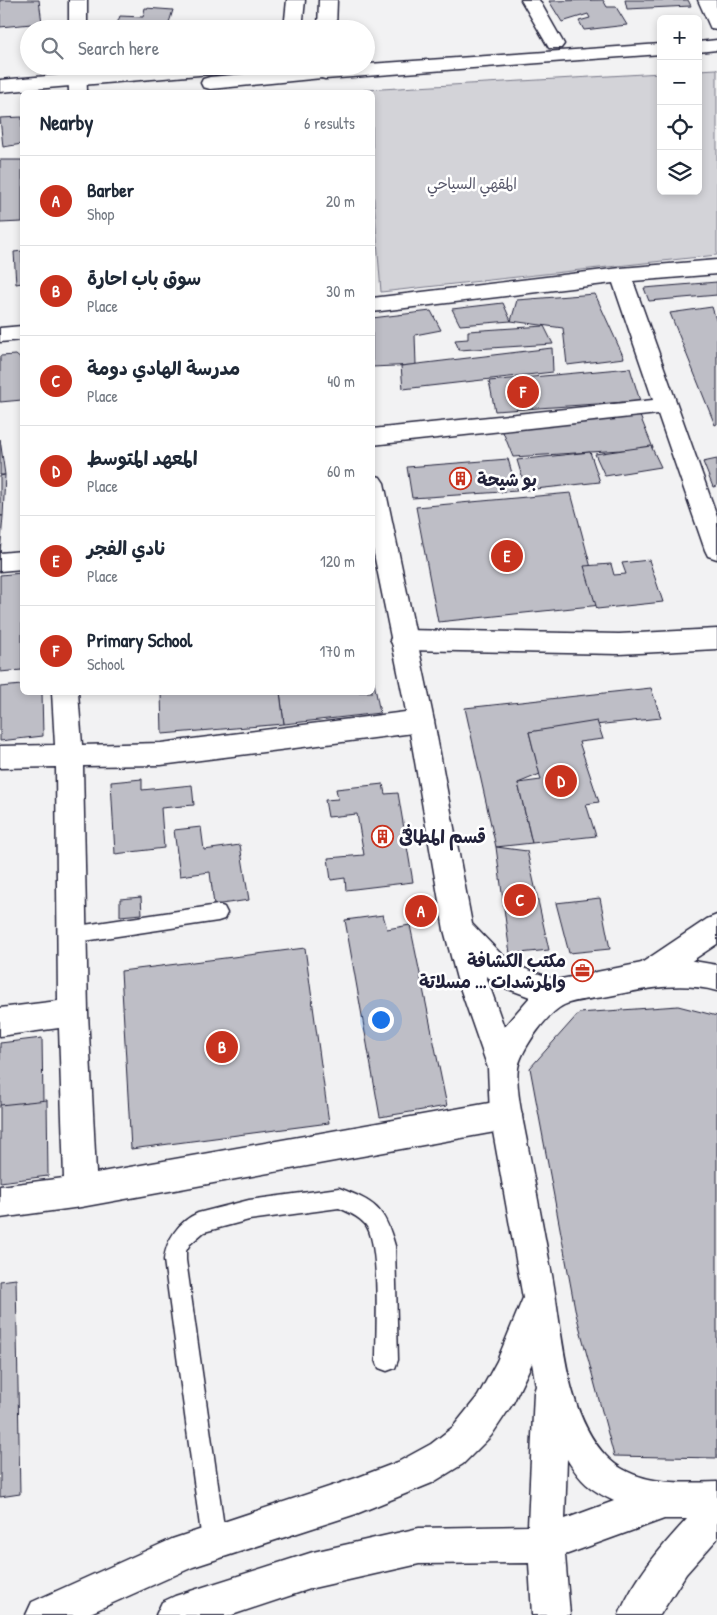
<!DOCTYPE html>
<meta charset="utf-8">
<style>
body{margin:0;font-family:"Patrick Hand","Playpen Sans Arabic",sans-serif;background:#f6f6f7;color:#1f2937}
.controls{position:absolute;right:15px;top:15px;display:grid;overflow:hidden;border-radius:8px;box-shadow:0 2px 8px #0003}
.controls button{width:45px;height:45px;display:grid;place-items:center;padding:0;border:0;border-bottom:1px solid #e0e1e3;background:#fff;color:#1f2937;font:25px sans-serif}
.you{position:absolute;left:380px;top:1019px;width:18px;height:18px;margin:-12px;border:4px solid #fff;border-radius:50%;background:#1a73e8;box-shadow:0 0 0 8px #1a73e833}
.badge{display:grid;place-items:center;width:32px;height:32px;border-radius:50%;background:#c8321e;color:#fff;font-size:16px;font-weight:700}
.pin{position:absolute;translate:-50% -50%;border:2px solid #fff;box-shadow:0 1px 5px #0006}
.list{margin:0;padding:0;list-style:none}
h2{display:flex;justify-content:space-between;align-items:center;height:65px;margin:0;padding:0 20px;font-size:21px}
h2 small{font-size:16px;font-weight:400;color:#747a83}
.list li{display:grid;grid-template-columns:32px 1fr auto;gap:15px;align-items:center;box-sizing:border-box;height:90px;padding:0 20px;border-top:1px solid #e0e1e3}
.list b{display:block;font-size:19px;white-space:nowrap}
.list p{margin:0;font-size:16px;white-space:nowrap;color:#747a83}
.list em{font-size:16px;font-style:normal;color:#747a83}
.icon{flex:none;width:28px;height:28px;fill:none;stroke:currentColor;stroke-width:2;stroke-linecap:round;stroke-linejoin:round}
.map{position:relative;flex:none;width:717px;height:1615px;overflow:hidden}
.search{position:absolute;background:#fff;box-shadow:0 2px 8px #0003;left:20px;top:20px;width:355px;height:55px;display:flex;align-items:center;gap:12px;box-sizing:border-box;padding:0 18px;border-radius:28px;color:#747a83;font-size:19px}
.panel{position:absolute;background:#fff;box-shadow:0 2px 8px #0003;left:20px;top:90px;width:355px;height:605px;border-radius:8px}
.map>svg:first-child{display:block}
.green{fill:#d3d3d8;stroke:#7a7a8a}
.building{fill:#bebec6;stroke:#22223b}
.lines{fill:none;stroke-linecap:round;stroke-linejoin:round}
.lane-casing{stroke:#22223b;stroke-width:3}
.street-casing{stroke:#22223b;stroke-width:3}
.primary-casing{stroke:#22223b;stroke-width:3}
.highway-casing{stroke:#22223b;stroke-width:3}
.lane{fill:#fff;fill-rule:evenodd}
.street{fill:#fff;fill-rule:evenodd}
.primary{fill:#fff;fill-rule:evenodd}
.highway{fill:#fff;fill-rule:evenodd}
.labels{text-anchor:middle;dominant-baseline:central;stroke-width:5;stroke-linejoin:round;paint-order:stroke}
.far-park-label{font-size:15px;fill:#57576a;stroke:#fff}
.poi-label{font-size:18px;font-weight:bold;fill:#22223b;stroke:#fff;text-anchor:start}
</style>
<div class="map">
<svg width="717" height="1615" viewBox="0 0 717 1615">
<rect width="100%" height="100%" fill="#f2f2f3"/>
<filter id="ink" filterUnits="userSpaceOnUse"><feTurbulence type="fractalNoise" baseFrequency=".02" numOctaves="2"/><feDisplacementMap in="SourceGraphic" scale="10" xChannelSelector="R" yChannelSelector="G"/><feConvolveMatrix kernelMatrix="1 2 1 2 8 2 1 2 1" color-interpolation-filters="sRGB"/></filter>
<g filter="url(#ink)">
<polygon class="green" points="717,69 717,255 381,292 373,189 372,92 364,92 364,90 661,73 661,191 698,191 698,70"/>
<g class="building">
<polygon points="0,0 39,0 42,23 0,27"/>
<polygon points="603,0 607,7 616,7 627,25 584,30 579,21 590,18 588,14 562,22 549,1"/>
<polygon points="625,0 688,0 691,6 627,9"/>
<polygon points="145,8 173,10 167,29 116,26 120,16 143,17"/>
<polygon points="22,117 22,144 3,147 0,118"/>
<polygon points="0,160 22,160 22,222 0,223"/>
<polygon points="22,251 22,283 16,284 14,252"/>
<polygon points="717,282 717,295 649,301 644,288"/>
<polygon points="595,294 624,358 567,365 563,328 511,321 517,300"/>
<polygon points="503,303 511,321 460,325 452,309"/>
<polygon points="712,307 717,323 717,424 715,425 670,313"/>
<polygon points="431,311 441,330 415,335 416,365 372,367 372,318"/>
<polygon points="544,326 553,344 459,350 455,340 468,339 468,331"/>
<polygon points="552,348 553,372 403,389 401,366"/>
<polygon points="16,355 22,360 22,400 0,402 0,356"/>
<polygon points="630,368 640,401 495,411 489,381"/>
<polygon points="640,416 653,448 513,457 501,427"/>
<polygon points="0,439 5,475 0,475"/>
<polygon points="651,446 661,467 605,476 595,454"/>
<polygon points="590,452 600,482 526,490 517,460"/>
<polygon points="508,459 517,491 412,498 407,467"/>
<polygon points="717,459 717,486 713,487 703,462"/>
<polygon points="5,475 3,516 0,516 0,476"/>
<polygon points="571,493 601,605 438,622 416,507"/>
<polygon points="0,516 3,516 0,554"/>
<polygon points="649,560 663,602 597,609 584,566 611,564 614,575 626,574 622,563"/>
<polygon points="22,573 22,670 0,672 0,575"/>
<polygon points="372,672 380,713 284,724 280,692 372,692"/>
<polygon points="22,685 22,692 42,692 43,736 0,741 0,687"/>
<polygon points="651,688 661,718 529,732 540,774 518,783 532,843 496,847 465,708"/>
<polygon points="161,692 280,692 284,724 162,734"/>
<polygon points="597,721 603,739 579,742 599,802 586,804 596,836 532,843 518,783 541,780 529,732"/>
<polygon points="142,779 142,790 192,785 194,805 161,808 164,848 115,854 111,782"/>
<polygon points="383,784 385,794 398,793 413,882 346,890 345,878 331,880 328,858 364,855 357,814 328,817 325,800 338,799 336,789"/>
<polygon points="201,827 204,850 240,845 249,900 214,905 210,872 180,876 174,830"/>
<polygon points="496,847 527,851 549,950 510,954"/>
<polygon points="141,897 142,914 120,916 120,899"/>
<polygon points="600,898 610,949 569,953 556,903"/>
<polygon points="383,915 387,929 410,925 447,1106 380,1117 345,920"/>
<polygon points="305,948 329,1123 131,1149 121,971"/>
<polygon points="678,1006 717,1016 717,1458 614,1456 576,1314 530,1068 579,1013"/>
<polygon points="42,1038 43,1102 0,1107 0,1043"/>
<polygon points="47,1100 48,1176 0,1182 0,1105"/>
<polygon points="16,1279 20,1494 0,1497 0,1281"/>
</g>
<g class="lines">
<defs>
<g id="lane">
<polygon points="218,905 224,907 227,913 224,919 218,921 71,943 64,941 62,935 64,929 71,927"/>
<path d="M339,1188C375,1202 384,1207 395,1246L398,1360L395,1368L387,1371L379,1368L376,1360C376,1333 381,1242 365,1224C358,1216 348,1212 339,1208L249,1220L204,1232L190,1244L186,1251V1260L226,1541L222,1549L214,1553L206,1549L202,1541L164,1260C166,1240 179,1221 198,1213L249,1200Z"/>
</g>
<g id="street">
<rect x="69" y="0" width="18" height="29"/>
<polygon points="521,0 539,0 564,44 561,48 549,48"/>
<polygon points="698,0 716,0 717,30 711,29"/>
<polygon points="717,40 717,50 698,52 698,42"/>
<polygon points="661,44 661,54 325,79 318,77 316,73 318,69 325,67"/>
<polygon points="68,66 86,66 87,92 69,92"/>
<polygon points="717,260 717,274 633,281 717,516 717,559 708,556 705,550 658,414 372,445 372,429 653,400 613,283 372,312 372,298 621,268"/>
<polygon points="22,326 22,340 0,342 0,328"/>
<polygon points="22,551 22,569 0,571 0,553"/>
<polygon points="717,629 717,649 619,654 403,650 394,647 390,640 394,633 403,630 619,634"/>
<polygon points="52,692 78,692 82,745 161,743 421,710 430,714 434,721 430,728 421,732 161,765 83,766 88,1013 96,1173 506,1100 517,1105 522,1115 517,1125 506,1130 81,1207 0,1218 0,1186 64,1178 59,1028 0,1036 0,1008 58,1001 56,767 0,768 0,746 55,745"/>
<polygon points="717,915 717,944 657,984 647,988 637,984 632,975 637,966 707,919"/>
</g>
<g id="primary">
<polygon points="287,0 305,0 302,29 284,29"/>
<polygon points="319,0 337,0 336,29 318,29"/>
<polygon points="166,66 243,66 240,70 234,72 0,92 0,80"/>
<polygon points="325,67 332,69 334,73 332,77 210,89 203,87 201,83 203,79 210,77"/>
</g>
<path id="highway" d="M372,475L380,477L384,483L434,721L472,924L501,954L523,968L556,980L647,962L682,959L717,965V991C680,981 645,989 609,996C595,999 576,999 564,1005C547,1013 521,1050 518,1068C515,1089 524,1125 528,1147C536,1188 543,1229 551,1270C563,1329 563,1410 606,1456C634,1486 680,1483 717,1482V1539L686,1574L660,1615H619C634,1579 661,1547 687,1519H664L565,1555L570,1615H532L529,1563L419,1564L313,1588L232,1615H156L162,1602L175,1596L313,1552L419,1528L528,1526L534,1392L536,1386L532,1363L513,1403L491,1436L463,1464L432,1483L356,1514L193,1567L86,1615H26L32,1602L172,1539L356,1478L398,1462L431,1444L453,1427L478,1396L497,1361L523,1298L490,1115L488,1068L457,979L444,930L408,721L372,544ZM486,976L503,987L530,997L504,1027ZM567,1459C581,1482 589,1489 614,1501L565,1519Z"/>
</defs>
<use href="#lane" class="lane-casing"/>
<use href="#street" class="street-casing"/>
<use href="#primary" class="primary-casing"/>
<use href="#highway" class="highway-casing"/>
<use href="#lane" class="lane"/>
<use href="#street" class="street"/>
<use href="#primary" class="primary"/>
<use href="#highway" class="highway"/>
</g>
</g>
<defs>
<symbol id="building-ring" viewBox="-11 -11 22 22"><circle r="9.5" fill="#fff" stroke="#c8321e" stroke-width="1.5"/><path d="M-4-6H4V6H1V3H-1V6H-4ZM-2.5-4.3h1.7v1.8h-1.7ZM.8-4.3h1.7v1.8H.8ZM-2.5-1h1.7V.8h-1.7ZM.8-1h1.7V.8H.8Z" fill="#c8321e"/></symbol>
<symbol id="office-ring" viewBox="-11 -11 22 22"><circle r="9.5" fill="#fff" stroke="#c8321e" stroke-width="1.5"/><path d="M-6-3h4V-5.5h4V-3h4V5H-6ZM-1-4.5V-3h2v-1.5ZM-6 0V1H6V0Z" fill="#c8321e"/></symbol>
</defs>
<g fill-rule="evenodd">
<use href="#building-ring" x="448" y="466" width="25" height="25"/>
<use href="#building-ring" x="370" y="824" width="25" height="25"/>
<use href="#office-ring" x="570" y="958" width="25" height="25"/>
</g>
<g class="labels">
<g class="far-park-label">
<text x="472" y="183">المقهي السياحي</text>
</g>
<g class="poi-label">
<text x="477" y="479">بو شيحة</text>
<text x="399" y="836">قسم المطافئ</text>
<text x="566" y="960" text-anchor="end">مكتب الكشافة<tspan x="566" dy="21">والمرشدات ... مسلاتة</tspan></text>
</g>
</g>
</svg>
<div class="controls">
<button>+</button>
<button>−</button>
<button><svg class="icon" aria-label="locate" viewBox="0 0 24 24"><circle cx="12" cy="12" r="6"/><path d="M12 2v4M12 18v4M2 12h4M18 12h4"/></svg></button>
<button><svg class="icon" aria-label="layers" viewBox="0 0 24 24"><path d="M12 4l9 5-9 5-9-5zM3 14l9 5 9-5"/></svg></button>
</div>
<div class="you"></div>
<div class="pin badge" style="left:421px;top:911px">A</div>
<div class="pin badge" style="left:222px;top:1047px">B</div>
<div class="pin badge" style="left:520px;top:900px">C</div>
<div class="pin badge" style="left:561px;top:781px">D</div>
<div class="pin badge" style="left:507px;top:556px">E</div>
<div class="pin badge" style="left:523px;top:392px">F</div>
<div class="search"><svg class="icon" aria-label="search" viewBox="0 0 24 24"><circle cx="10" cy="10" r="6"/><path d="M15 15l6 6"/></svg>Search here</div>
<section class="panel">
<h2>Nearby<small>6 results</small></h2>
<ul class="list">
<li><span class="badge">A</span><div><b>Barber</b><p>Shop</p></div><em>20 m</em></li>
<li><span class="badge">B</span><div><b>سوق باب احارة</b><p>Place</p></div><em>30 m</em></li>
<li><span class="badge">C</span><div><b>مدرسة الهادي دومة</b><p>Place</p></div><em>40 m</em></li>
<li><span class="badge">D</span><div><b>المعهد المتوسط</b><p>Place</p></div><em>60 m</em></li>
<li><span class="badge">E</span><div><b>نادي الفجر</b><p>Place</p></div><em>120 m</em></li>
<li><span class="badge">F</span><div><b>Primary School</b><p>School</p></div><em>170 m</em></li>
</ul>
</section>
</div>
